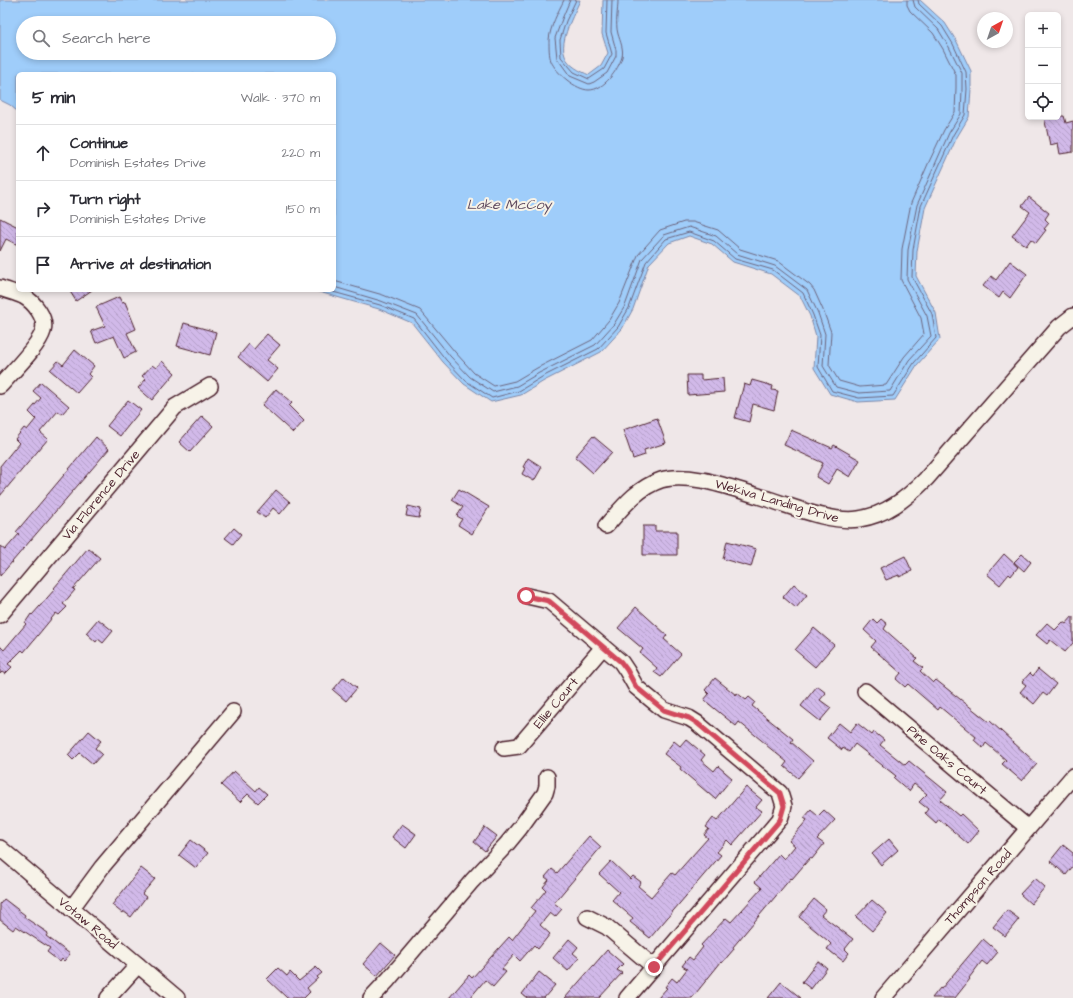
<!DOCTYPE html>
<meta charset="utf-8">
<style>
body{margin:0;font-family:"Architects Daughter",sans-serif;background:#f7f7f7;color:#2b2b33}
.controls{position:absolute;right:12px;top:12px;display:grid;overflow:hidden;border-radius:6px;box-shadow:0 2px 6px #0003}
.controls button{width:36px;height:36px;display:grid;place-items:center;padding:0;border:0;border-bottom:1px solid #e1e1e2;background:#fff;color:#2b2b33;font:20px sans-serif}
.compass{position:absolute;left:977px;top:12px;width:36px;height:36px;border-radius:50%;background:#fff;box-shadow:0 2px 6px #0003;rotate:40deg}
.stop{position:absolute;width:12px;height:12px;margin:-9px;border:3px solid #d1495b;border-radius:50%;background:#fff}
.stop.end{background:#d1495b;border-color:#fff;box-shadow:0 1px 4px #0008}
.list{margin:0;padding:0;list-style:none}
h2{display:flex;justify-content:space-between;align-items:center;height:52px;margin:0;padding:0 16px;font-size:17px}
h2 small{font-size:13px;font-weight:400;color:#7c7c81}
.list li{display:grid;grid-template-columns:26px 1fr auto;gap:12px;align-items:center;box-sizing:border-box;height:56px;padding:0 16px;border-top:1px solid #e1e1e2}
.list b{display:block;font-size:15px;white-space:nowrap}
.list p{margin:0;font-size:13px;white-space:nowrap;color:#7c7c81}
.list em{font-size:13px;font-style:normal;color:#7c7c81}
.icon{flex:none;width:22px;height:22px;fill:none;stroke:currentColor;stroke-width:2;stroke-linecap:round;stroke-linejoin:round}
.map{position:relative;flex:none;width:1073px;height:998px;overflow:hidden}
.search{position:absolute;background:#fff;box-shadow:0 2px 6px #0003;left:16px;top:16px;width:320px;height:44px;display:flex;align-items:center;gap:10px;box-sizing:border-box;padding:0 14px;border-radius:22px;color:#7c7c81;font-size:15px}
.panel{position:absolute;background:#fff;box-shadow:0 2px 6px #0003;left:16px;top:72px;width:320px;height:220px;border-radius:6px}
.map>svg:first-child{display:block}
.water{fill:#9fcdfa;stroke:#7d87a7;fill-rule:evenodd}
.lines{fill:none;stroke-linecap:round;stroke-linejoin:round}
.shore{stroke:#6c657e;stroke-width:1}
.building{fill:url(#building-back-hatch);stroke:#4a1f2b}
.minor-casing{stroke:#4a1f2b;stroke-width:18}
.minor{stroke:#f7f3e8;stroke-width:15}
.route{stroke:#d1495b;stroke-width:5}
.labels{text-anchor:middle;dominant-baseline:central;stroke-width:4;stroke-linejoin:round;paint-order:stroke}
.street-label{font-size:13px;fill:#4a1f2b;stroke:#f7f3e8}
.water-label{font-size:14px;font-style:italic;fill:#5f4a5f;stroke:#f7f3e8}
</style>
<div class="map">
<svg width="1073" height="998" viewBox="0 0 1073 998">
<defs>
<pattern id="building-back-hatch" width="6" height="6" patternUnits="userSpaceOnUse"><rect width="6" height="6" fill="#d1b9e9"/><path d="M-1 5l2 2M0 0l6 6M5-1l2 2" fill="none" stroke="#b59fc8"/></pattern>
</defs>
<rect width="100%" height="100%" fill="#efe7e8"/>
<filter id="ink" filterUnits="userSpaceOnUse"><feTurbulence type="fractalNoise" baseFrequency=".025" numOctaves="2"/><feDisplacementMap in="SourceGraphic" scale="8" xChannelSelector="R" yChannelSelector="G"/><feConvolveMatrix kernelMatrix="1 2 1 2 8 2 1 2 1" color-interpolation-filters="sRGB"/></filter>
<g filter="url(#ink)">
<path class="water" d="M0,0H580C574,15 559,40 565,56C569,66 580,71 589,75L601,66L608,53L602,34L603,0H920L945,23L957,42L971,71V89L969,117L957,137L925,208L917,251L916,276L936,313L940,339L917,365L895,400L858,402L830,394L814,368L816,336L810,316L800,296L771,274L733,262L712,244L689,236L669,243L649,264L633,309L622,329L601,352L544,381L521,395L491,402L464,384L443,362L412,323L379,309L312,290H334V74H18V112L10,105L0,100ZM23,23H329V53H23Z"/>
<g class="lines">
<g class="shore">
<path d="M564,0C558,12 550,27 549,40C549,46 549,56 551,61C556,73 576,90 589,90C604,90 618,70 622,57C624,49 620,41 618,34C615,23 618,11 618,0"/>
<polyline points="570,0 562,19 555,38 557,58 570,76 589,84 594,82 607,73 616,56 616,50 611,32 612,0"/>
<polyline points="576,0 566,21 560,40 561,57 574,72 589,79 604,69 612,54 606,33 607,0"/>
<polyline points="334,281 383,295 420,310 455,352 474,373 494,386 515,381 537,368 592,340 609,320 619,303 638,255 660,230 684,222 693,222 718,230 740,249 778,261 810,285 814,290 823,310 831,332 829,365 839,381 860,387 886,385 904,357 924,334 921,318 901,280 902,249 911,203 928,164 944,130 955,112 956,88 956,75 943,49 933,33 910,11 907,5 907,0"/>
<polyline points="334,287 381,301 417,315 450,356 470,377 493,392 517,386 539,373 595,345 614,324 625,306 642,259 664,235 689,227 716,236 737,254 775,266 807,290 818,313 825,334 823,366 836,387 859,393 890,391 909,360 931,336 927,316 907,279 908,250 917,205 949,133 961,114 962,89 962,73 949,47 938,29 915,7 913,0"/>
<polyline points="326,290 380,305 414,319 446,360 466,381 492,398 519,391 542,377 598,349 618,327 629,308 646,262 666,239 689,232 714,241 735,259 773,270 803,293 813,315 820,335 818,367 832,391 859,398 893,396 914,363 936,338 932,314 912,277 913,250 921,206 953,135 965,115 967,89 966,72 953,44 942,26 919,4 918,0"/>
</g>
</g>
<g class="building">
<polygon points="1064,116 1066,123 1073,121 1073,152 1060,154 1058,143 1050,145 1044,117"/>
<polygon points="1029,197 1049,213 1045,219 1049,223 1044,229 1046,230 1036,243 1031,239 1026,246 1012,236 1030,212 1022,206"/>
<polygon points="0,218 18,227 18,245 6,239 0,251"/>
<polygon points="1010,261 1027,274 1010,298 1003,292 999,298 983,286 991,276 996,280"/>
<polygon points="69,290 92,290 76,301"/>
<polygon points="119,297 122,303 125,302 136,329 127,333 136,352 124,358 114,336 96,343 91,331 105,326 96,307"/>
<polygon points="184,323 216,332 210,355 177,346"/>
<polygon points="267,334 280,345 267,360 278,369 267,382 238,357 249,344 254,349"/>
<polygon points="75,350 94,366 88,374 91,377 77,393 50,370 58,361 63,365"/>
<polygon points="162,361 175,373 152,400 138,388 146,379 142,376 152,365 156,368"/>
<polygon points="687,375 701,375 701,380 723,378 724,392 688,395"/>
<polygon points="752,380 773,386 772,390 778,391 774,410 753,404 749,422 735,418 744,384 750,386"/>
<polygon points="41,382 69,406 62,414 58,411 40,432 48,439 0,496 0,466 19,443 15,439 24,428 27,430 36,419 29,412 41,398 33,391"/>
<polygon points="276,389 292,403 289,406 304,421 293,433 262,405"/>
<polygon points="128,400 141,410 120,436 107,426"/>
<polygon points="202,416 213,426 190,452 179,442"/>
<polygon points="657,418 666,443 644,450 645,455 633,459 623,430"/>
<polygon points="791,430 832,448 834,445 860,460 850,477 837,469 828,484 816,477 823,463 784,445"/>
<polygon points="593,436 612,452 593,473 575,457"/>
<polygon points="96,437 109,449 0,576 0,546 5,550 19,534 16,532"/>
<polygon points="528,458 542,467 534,481 522,474 525,468 523,467"/>
<polygon points="459,489 489,507 472,534 458,525 462,519 457,516 463,507 452,500"/>
<polygon points="276,490 290,502 280,514 273,508 265,518 257,512"/>
<polygon points="408,506 421,509 419,518 406,516"/>
<polygon points="643,526 655,526 655,531 677,531 677,555 643,555"/>
<polygon points="234,528 241,534 233,544 225,538"/>
<polygon points="727,541 756,549 751,567 723,559"/>
<polygon points="88,548 100,558 73,589 75,590 63,604 67,607 59,615 56,613 24,652 22,650 8,664 12,667 5,674 2,672 0,674 0,646 4,650 26,624 25,623 31,614 32,615 55,589 54,588"/>
<polygon points="1004,554 1018,567 1011,576 1009,574 1000,585 987,574"/>
<polygon points="1022,554 1031,562 1024,571 1014,562"/>
<polygon points="905,556 912,571 899,577 899,575 886,580 880,568"/>
<polygon points="794,584 807,595 796,608 783,597"/>
<polygon points="636,607 667,635 664,639 681,654 661,677 654,672 657,668 640,653 643,649 618,628"/>
<polygon points="1073,616 1073,643 1065,652 1050,640 1047,644 1036,635 1047,623 1055,630 1063,622 1066,624"/>
<polygon points="98,619 113,631 103,643 98,639 96,642 86,633"/>
<polygon points="873,619 877,623 881,619 887,624 884,629 917,658 914,661 923,668 920,671 933,683 936,680 989,722 990,721 1037,764 1022,781 1002,764 1006,760 986,743 983,748 974,740 976,737 940,707 938,710 908,684 905,687 896,679 901,673 871,647 876,641 864,630"/>
<polygon points="814,628 834,645 815,667 795,650"/>
<polygon points="1038,669 1056,684 1047,696 1043,693 1034,704 1020,692 1026,685 1022,682 1030,673 1033,676"/>
<polygon points="344,677 357,688 346,701 333,690"/>
<polygon points="715,678 736,695 737,693 746,700 749,697 755,702 752,706 793,739 791,742 813,761 798,778 784,766 787,762 766,745 766,744 739,722 736,726 704,700 709,694 705,690"/>
<polygon points="817,686 826,693 820,700 831,708 820,721 801,706"/>
<polygon points="839,723 850,732 857,723 872,735 874,732 884,740 880,745 905,765 909,761 947,792 940,800 959,816 961,814 979,831 968,844 939,819 936,823 925,813 928,809 919,802 927,794 914,784 909,791 894,778 896,776 855,744 849,752 843,748 842,750 827,738"/>
<polygon points="89,731 101,741 95,748 102,754 93,764 80,753 73,760 68,755"/>
<polygon points="686,739 705,755 701,760 714,771 718,766 732,778 715,799 680,769 681,767 664,754 674,741 680,746"/>
<polygon points="234,771 256,791 259,787 267,794 258,803 248,794 240,802 221,785"/>
<polygon points="746,787 762,800 756,807 762,811 732,845 727,840 717,852 721,855 650,938 630,922 633,918 612,900 619,892 599,874 611,861 630,879 633,876 641,882 638,886 651,897 672,873 675,875 708,838 704,835 709,829 706,827 713,818 717,821"/>
<polygon points="811,810 818,816 824,810 835,820 817,839 824,844 812,859 810,858 792,879 791,878 733,947 734,949 722,963 721,962 692,998 658,998 667,988 665,987 672,978 677,982 687,969 682,966 689,957 693,960 703,947 701,945 726,918 731,922 762,888 755,882 779,854 784,859 795,846 789,841 807,820 804,818"/>
<polygon points="402,824 416,834 406,848 392,837"/>
<polygon points="485,827 497,836 485,851 474,842"/>
<polygon points="589,836 601,847 554,903 562,909 555,917 550,913 540,925 550,934 538,949 534,945 520,961 514,955 502,969 506,972 493,987 485,980 470,998 449,998 469,975 472,978 509,937 512,940 535,911 531,908 546,890 543,887 549,880 545,877 552,869 557,873"/>
<polygon points="889,839 898,850 881,865 872,854"/>
<polygon points="191,840 208,853 196,868 179,855"/>
<polygon points="1063,845 1073,853 1073,866 1066,875 1050,861"/>
<polygon points="141,868 155,879 142,894 146,897 131,917 123,911 122,913 112,905"/>
<polygon points="1035,878 1045,887 1031,904 1020,894"/>
<polygon points="4,899 25,915 24,917 48,933 46,936 70,954 64,961 62,959 60,962 47,952 50,948 16,926 13,930 0,920 0,904"/>
<polygon points="814,899 826,909 821,915 853,939 845,949 849,953 843,961 827,949 831,944 827,940 799,917"/>
<polygon points="872,900 887,913 872,931 856,917"/>
<polygon points="1007,910 1019,919 1005,936 993,927"/>
<polygon points="569,939 578,947 573,953 579,958 568,971 553,958"/>
<polygon points="983,939 998,952 987,965 982,961 969,978 970,979 955,998 932,998 940,988 941,989"/>
<polygon points="381,943 395,955 377,976 363,964"/>
<polygon points="607,950 623,964 617,970 622,973 599,998 565,998"/>
<polygon points="818,961 827,968 811,989 802,982"/>
<polygon points="316,967 322,973 317,977 318,978 307,988 310,992 304,998 287,998 267,979 278,968 287,976 290,972 299,981"/>
<polygon points="539,972 555,985 544,998 527,998 522,994"/>
<polygon points="781,982 801,998 768,998"/>
</g>
<g class="lines">
<defs>
<g id="minor">
<path d="M0,288C8,291 16,293 23,296C34,302 47,318 43,331C39,346 11,373 0,386"/>
<path d="M606,526C622,508 637,488 661,480C677,475 702,479 718,484C737,489 755,495 774,501C798,509 834,523 859,519C886,515 907,498 926,479L1059,327L1073,316"/>
<polyline points="527,596 549,601 621,662 627,671 636,687 664,710 689,718 697,723 780,793 784,806 780,819 627,998"/>
<polyline points="0,615 175,407 210,386"/>
<polyline points="865,691 1028,828"/>
<polyline points="504,748 519,746 603,647"/>
<polyline points="0,848 177,998"/>
<polyline points="71,909 102,867 233,712"/>
<polyline points="587,917 607,927 654,967"/>
<polyline points="108,998 138,965"/>
<polyline points="371,998 388,980 472,881 506,845 520,828 545,793 547,786 547,777"/>
<polyline points="883,998 1073,776"/>
</g>
</defs>
<use href="#minor" class="minor-casing"/>
<use href="#minor" class="minor"/>
</g>
</g>
<g class="lines" filter="url(#ink)">
<polyline class="route" points="526,596 549,601 621,662 627,670 636,687 664,710 689,718 697,723 780,793 784,806 780,820 654,967"/>
</g>
<g class="labels">
<g class="street-label">
<text transform="translate(101 495) rotate(-50)">Via Florence Drive</text>
<text transform="translate(777 501) rotate(16)">Wekiva Landing Drive</text>
<text transform="translate(556 703) rotate(-50)">Ellie Court</text>
<text transform="translate(947 760) rotate(40)">Pine Oaks Court</text>
<text transform="translate(978 887) rotate(-49)">Thompson Road</text>
<text transform="translate(88 923) rotate(40)">Votaw Road</text>
</g>
<g class="water-label">
<text x="509" y="205">Lake McCoy</text>
</g>
</g>
</svg>
<div class="controls">
<button>+</button>
<button>−</button>
<button><svg class="icon" aria-label="locate" viewBox="0 0 24 24"><circle cx="12" cy="12" r="6"/><path d="M12 2v4M12 18v4M2 12h4M18 12h4"/></svg></button>
</div>
<svg class="compass" viewBox="-18 -18 36 36"><path d="M0-13l5 13h-10z" fill="#e53935"/><path d="M0 13l5-13h-10z" fill="#7c7c81"/></svg>
<div class="stop" style="left:526px;top:596px"></div>
<div class="stop end" style="left:654px;top:967px"></div>
<div class="search"><svg class="icon" aria-label="search" viewBox="0 0 24 24"><circle cx="10" cy="10" r="6"/><path d="M15 15l6 6"/></svg>Search here</div>
<section class="panel">
<h2>5 min<small>Walk · 370 m</small></h2>
<ul class="list">
<li><svg class="icon" aria-label="ahead" viewBox="0 0 24 24"><path d="M12 20V5M6 11l6-6 6 6"/></svg><div><b>Continue</b><p>Dominish Estates Drive</p></div><em>220 m</em></li>
<li><svg class="icon" aria-label="right" viewBox="0 0 24 24"><path d="M7 20v-9h11M14 6l5 5-5 5"/></svg><div><b>Turn right</b><p>Dominish Estates Drive</p></div><em>150 m</em></li>
<li><svg class="icon" aria-label="arrive" viewBox="0 0 24 24"><path d="M6 21V4h12l-3 4 3 4H6"/></svg><div><b>Arrive at destination</b></div></li>
</ul>
</section>
</div>
